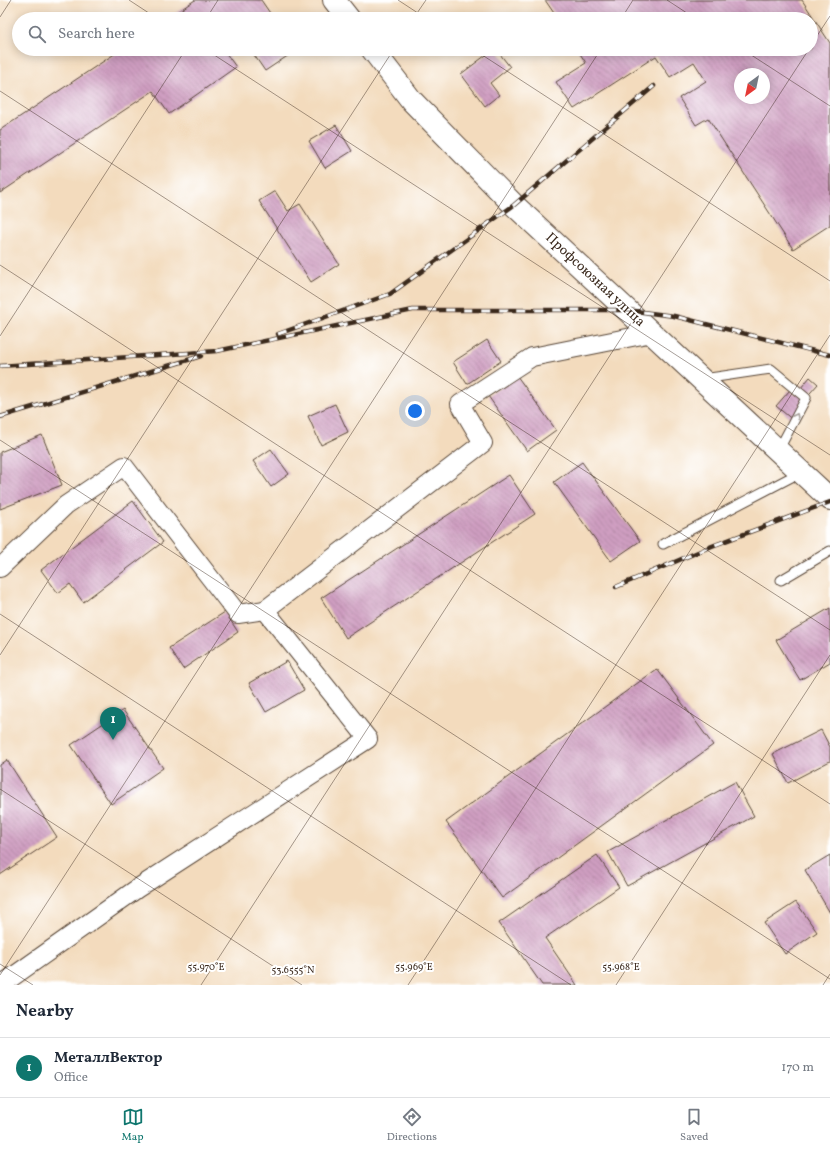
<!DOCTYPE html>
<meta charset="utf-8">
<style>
body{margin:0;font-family:Vollkorn,serif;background:#f6f6f7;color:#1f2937}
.compass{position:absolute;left:734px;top:68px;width:36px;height:36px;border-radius:50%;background:#fff;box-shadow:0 2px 10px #0003;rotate:213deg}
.you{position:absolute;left:415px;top:411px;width:14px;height:14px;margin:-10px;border:3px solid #fff;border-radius:50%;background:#1a73e8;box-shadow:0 0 0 6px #1a73e833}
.badge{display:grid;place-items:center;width:26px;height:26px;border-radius:50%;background:#0f766e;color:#fff;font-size:13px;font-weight:700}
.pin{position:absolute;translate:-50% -33px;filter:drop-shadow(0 1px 2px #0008)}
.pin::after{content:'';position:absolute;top:21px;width:14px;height:12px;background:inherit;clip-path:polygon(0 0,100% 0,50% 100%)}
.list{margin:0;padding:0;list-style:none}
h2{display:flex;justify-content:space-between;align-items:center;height:52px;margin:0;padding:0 16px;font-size:17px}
h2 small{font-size:13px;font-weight:400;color:#747a83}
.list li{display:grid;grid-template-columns:26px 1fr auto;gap:12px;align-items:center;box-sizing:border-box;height:60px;padding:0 16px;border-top:1px solid #e0e1e3}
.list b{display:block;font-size:15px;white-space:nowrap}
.list p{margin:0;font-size:13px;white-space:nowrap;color:#747a83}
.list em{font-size:13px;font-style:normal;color:#747a83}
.icon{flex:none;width:22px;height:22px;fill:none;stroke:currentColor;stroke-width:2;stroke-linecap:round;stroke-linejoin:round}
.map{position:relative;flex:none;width:830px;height:985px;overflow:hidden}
.search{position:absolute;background:#fff;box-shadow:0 2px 10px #0003;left:12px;right:12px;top:12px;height:44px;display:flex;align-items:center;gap:10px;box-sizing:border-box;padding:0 14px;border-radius:22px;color:#747a83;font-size:15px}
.sheet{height:112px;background:#fff}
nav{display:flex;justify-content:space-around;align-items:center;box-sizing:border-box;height:56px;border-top:1px solid #e0e1e3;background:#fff;font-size:11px;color:#747a83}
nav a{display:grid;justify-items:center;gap:2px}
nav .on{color:#0f766e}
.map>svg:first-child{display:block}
.building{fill:url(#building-back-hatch);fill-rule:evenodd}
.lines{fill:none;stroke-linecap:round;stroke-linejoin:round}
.service-casing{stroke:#574536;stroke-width:11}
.minor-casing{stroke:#574536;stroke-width:20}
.secondary-casing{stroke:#574536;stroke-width:24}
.service{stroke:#fff;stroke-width:9}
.minor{stroke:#fff;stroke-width:18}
.secondary{stroke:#fff;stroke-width:22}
.rail-casing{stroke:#3b2a1e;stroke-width:4.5}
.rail{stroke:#fff;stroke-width:3;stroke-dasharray:9;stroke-linecap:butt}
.oneway{stroke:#a79f9a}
.ticks{fill:none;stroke:#3b2a1e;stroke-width:1;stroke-opacity:0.45}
.labels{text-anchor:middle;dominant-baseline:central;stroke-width:4;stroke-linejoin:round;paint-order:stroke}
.street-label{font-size:14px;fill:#3b2a1e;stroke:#fff}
.ticks-label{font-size:10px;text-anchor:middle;fill:#3b2a1e;stroke:#fff;stroke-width:4;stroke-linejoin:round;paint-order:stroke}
</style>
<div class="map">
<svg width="830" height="985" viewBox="0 0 830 985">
<defs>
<pattern id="building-back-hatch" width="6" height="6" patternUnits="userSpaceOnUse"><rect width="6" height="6" fill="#cf9ec1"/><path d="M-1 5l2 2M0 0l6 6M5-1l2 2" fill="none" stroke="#a9819c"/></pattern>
</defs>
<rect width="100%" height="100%" fill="#fff"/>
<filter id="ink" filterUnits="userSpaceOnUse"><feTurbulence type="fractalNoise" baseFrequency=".025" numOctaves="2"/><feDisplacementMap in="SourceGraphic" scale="8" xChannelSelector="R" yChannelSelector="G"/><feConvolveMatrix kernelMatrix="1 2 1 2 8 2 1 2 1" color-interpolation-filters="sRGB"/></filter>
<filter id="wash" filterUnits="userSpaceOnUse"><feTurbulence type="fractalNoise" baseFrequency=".012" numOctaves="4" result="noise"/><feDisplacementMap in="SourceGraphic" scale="16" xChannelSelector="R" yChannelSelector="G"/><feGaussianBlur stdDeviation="0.9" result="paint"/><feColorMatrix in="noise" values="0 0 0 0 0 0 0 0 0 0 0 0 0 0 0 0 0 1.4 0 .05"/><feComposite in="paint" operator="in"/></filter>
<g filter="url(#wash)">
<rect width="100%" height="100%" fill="#f3dbbd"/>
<g id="blocks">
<g class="building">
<polygon points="195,0 261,0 274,19 167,19"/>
<path d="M545,0H802L830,43V225L793,249L708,118L696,125L679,98L706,81L694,62L670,77L656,56L574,109L556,82L586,63L577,49H811V19H558ZM740,74H764V98H740Z"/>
<polygon points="122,49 223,49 236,67 169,114 153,91 0,193 0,130"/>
<polygon points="250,49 294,49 295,51 265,71"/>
<polygon points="494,49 496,49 510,67 490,83 499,95 485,106 461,74"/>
<polygon points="336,125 352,151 325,168 309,141"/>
<polygon points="275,191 288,211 300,204 339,264 311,282 259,201"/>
<polygon points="487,340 501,361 467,384 453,362"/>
<polygon points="517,376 556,430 527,451 488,396"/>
<polygon points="810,377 818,384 803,401 808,405 794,421 776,406 790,390 795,395"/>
<polygon points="335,404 348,432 321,445 308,416"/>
<polygon points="42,435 62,485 0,509 0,452"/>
<polygon points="271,449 289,474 271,487 253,461"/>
<polygon points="582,462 640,541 611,561 554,482"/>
<polygon points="509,475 535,514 346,638 321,598"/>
<polygon points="133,501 163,542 83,602 70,584 58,593 41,570"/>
<polygon points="830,608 830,662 800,680 776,640"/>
<polygon points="225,612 238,632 183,669 169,648"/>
<polygon points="287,661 304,690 266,712 249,683"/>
<polygon points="657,669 713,745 502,898 446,822"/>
<polygon points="123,710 163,768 111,804 71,745"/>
<polygon points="821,730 830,747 830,761 788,783 773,754"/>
<polygon points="7,760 57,837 0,875 0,765"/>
<polygon points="735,782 754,816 627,886 608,852"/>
<polygon points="597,855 619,887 545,938 577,985 542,985 499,923"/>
<polygon points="830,855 830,913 805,870"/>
<polygon points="796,902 817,932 785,954 764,923"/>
</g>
</g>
</g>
<g filter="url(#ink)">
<use href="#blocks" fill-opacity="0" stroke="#574536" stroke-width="1"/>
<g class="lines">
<defs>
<g id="service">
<polyline points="703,379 771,369 806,398 778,451"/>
<polyline points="663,544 801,472"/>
<polyline points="781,580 830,551"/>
</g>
<g id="minor">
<polyline points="0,568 66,505 124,466 238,614 265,610"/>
<polyline points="1,985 138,888 368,739 265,610 483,443 460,404 532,357 652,333"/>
</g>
<g id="secondary">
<polyline points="334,0 349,19"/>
<polyline points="372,49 412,101 514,205 830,499"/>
</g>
</defs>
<use href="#service" class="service-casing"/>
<use href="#minor" class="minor-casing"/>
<use href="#secondary" class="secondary-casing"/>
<use href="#service" class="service"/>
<use href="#minor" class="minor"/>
<use href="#secondary" class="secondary"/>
<defs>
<g id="rail">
<polyline points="278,334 390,294 514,205 654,86"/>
<polyline points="0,366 217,351 413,310 627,310 674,316 830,355"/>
<polyline points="0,417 201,356"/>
<polyline points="616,587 712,546 830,502"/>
</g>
</defs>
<use href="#rail" class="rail-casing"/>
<use href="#rail" class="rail"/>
</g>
<defs><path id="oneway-chevron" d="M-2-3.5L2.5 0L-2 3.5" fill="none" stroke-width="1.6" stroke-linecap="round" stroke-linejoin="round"/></defs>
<use class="oneway" href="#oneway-chevron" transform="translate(796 416) rotate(-63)"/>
</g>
<path class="ticks" d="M129,0L158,19M398,0L427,19M667,0L696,19M0,17L11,0M206,19L218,0M413,19L426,0M621,19L633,0M811,45L830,16M205,49L830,455M473,49L830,281M742,49L830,106M0,91L830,630M0,265L830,804M0,336L186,49M0,440L830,979M0,614L571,985M0,655L394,49M0,789L302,985M0,964L33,985M0,975L601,49M201,985L809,49M408,985L830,335M616,985L830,655M823,985L830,974"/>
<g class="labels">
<g class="street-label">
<text transform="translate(595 280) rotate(43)">Профсоюзная улица</text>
</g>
</g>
<g class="ticks-label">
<text x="206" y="970">55.970°E</text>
<text x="414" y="970">55.969°E</text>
<text x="621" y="970">55.968°E</text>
<text x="293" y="973">53.6555°N</text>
</g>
</svg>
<svg class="compass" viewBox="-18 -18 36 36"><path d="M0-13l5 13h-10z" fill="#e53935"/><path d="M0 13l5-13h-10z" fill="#747a83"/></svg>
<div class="you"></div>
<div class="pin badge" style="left:113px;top:740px">1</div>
<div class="search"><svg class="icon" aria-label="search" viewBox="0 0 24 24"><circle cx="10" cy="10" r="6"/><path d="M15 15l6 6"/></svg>Search here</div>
</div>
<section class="sheet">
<h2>Nearby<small></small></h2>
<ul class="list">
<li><span class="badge">1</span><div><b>МеталлВектор</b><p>Office</p></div><em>170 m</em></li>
</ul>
</section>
<nav>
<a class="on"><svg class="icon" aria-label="map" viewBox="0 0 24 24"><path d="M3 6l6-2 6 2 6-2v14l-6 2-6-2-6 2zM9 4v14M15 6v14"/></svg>Map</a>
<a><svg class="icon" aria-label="directions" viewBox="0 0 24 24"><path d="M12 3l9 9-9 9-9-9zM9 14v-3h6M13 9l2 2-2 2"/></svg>Directions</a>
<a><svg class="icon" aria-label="saved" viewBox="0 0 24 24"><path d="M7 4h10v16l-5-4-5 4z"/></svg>Saved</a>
</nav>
